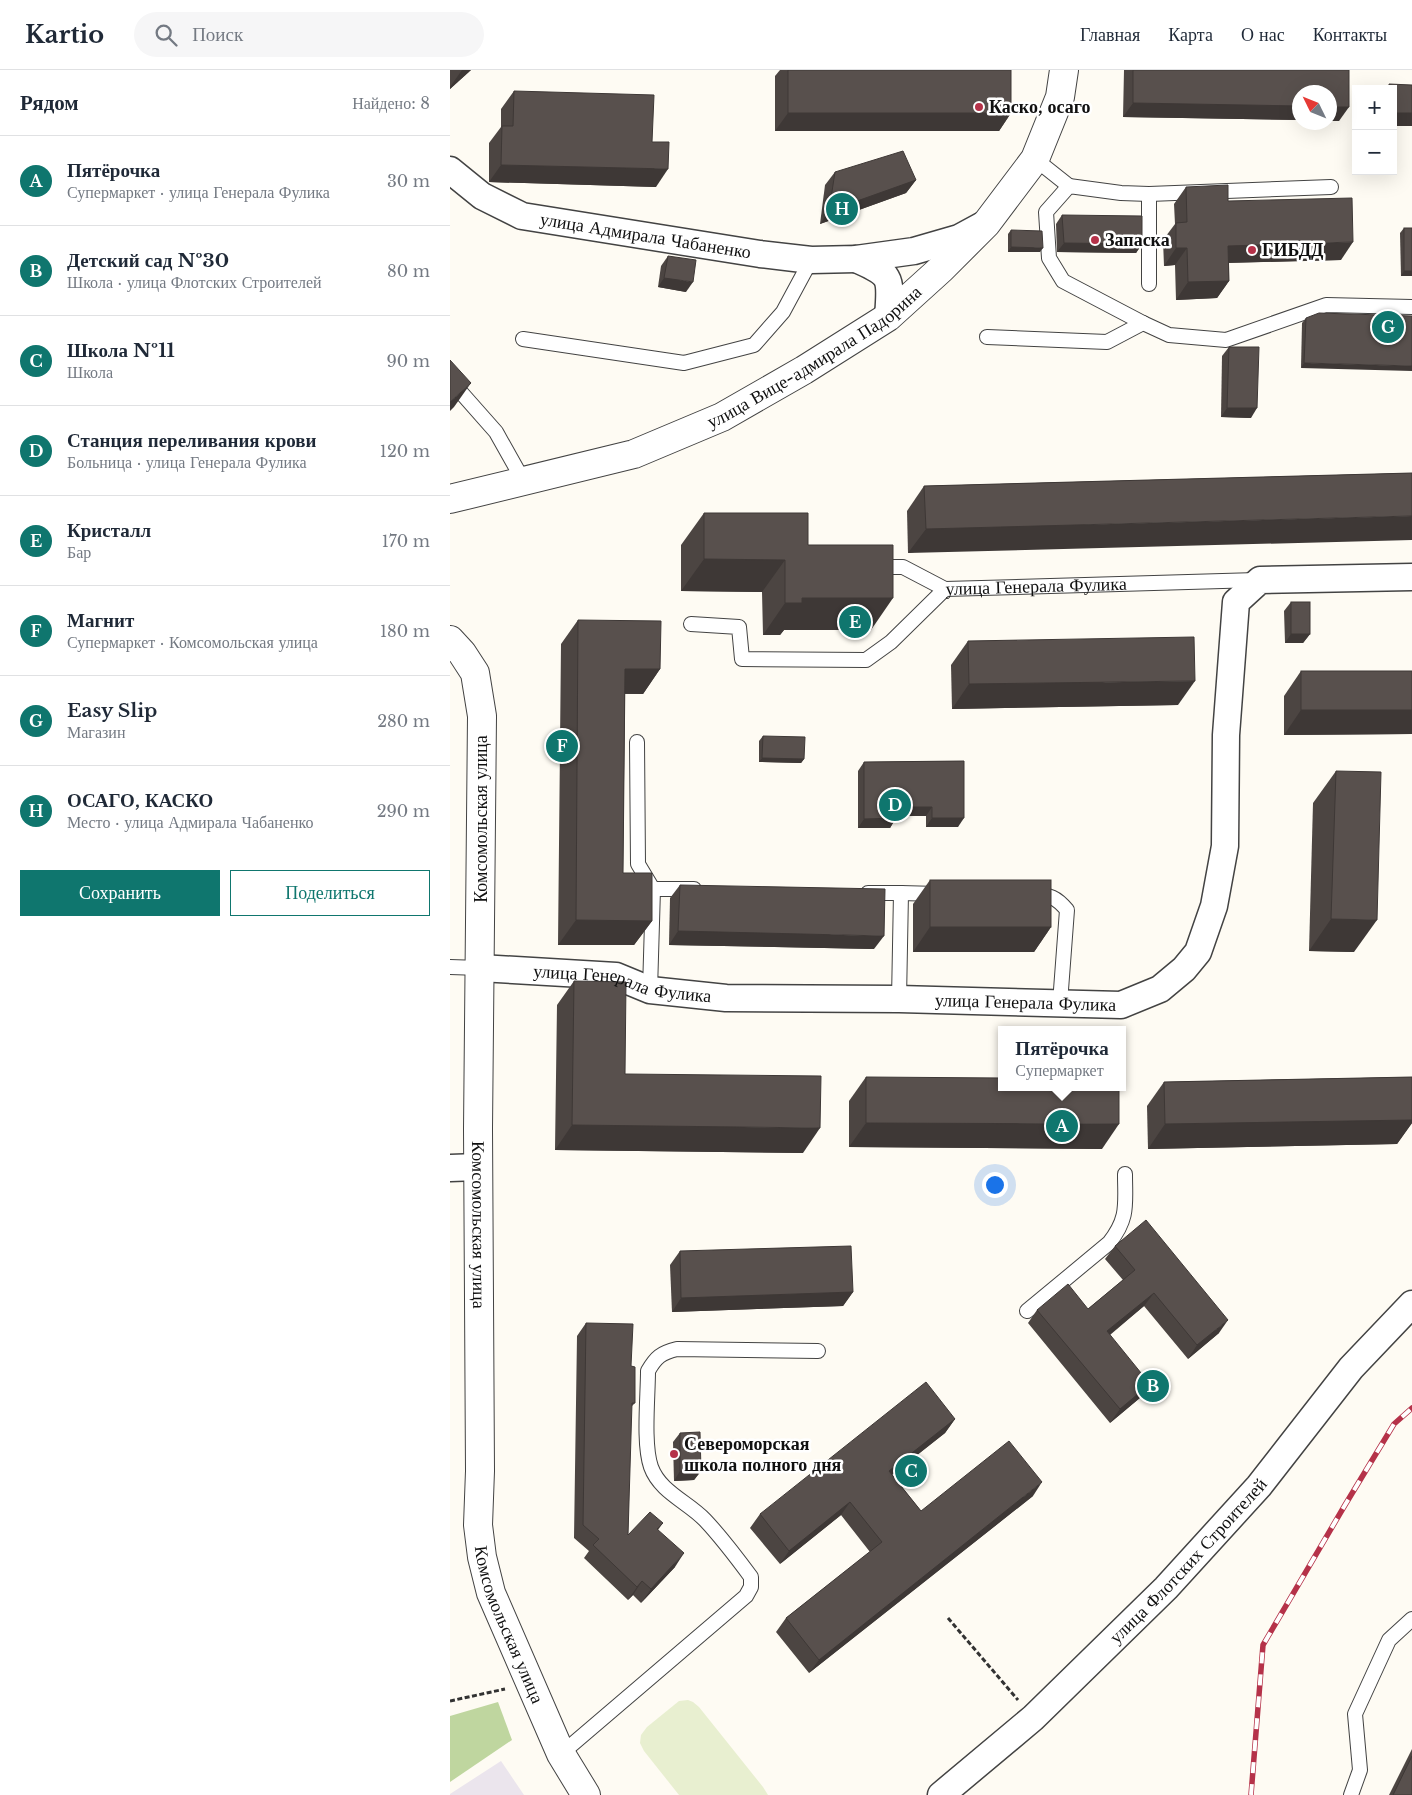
<!DOCTYPE html>
<html lang="ru">
<meta charset="utf-8">
<style>
body{margin:0;font-family:"Libre Baskerville",serif;background:#f6f6f7;color:#1f2937}
.controls{position:absolute;right:15px;top:15px;display:grid;overflow:hidden;border-radius:0px;box-shadow:0 5px 20px #0002}
.controls button{width:45px;height:45px;display:grid;place-items:center;padding:0;border:0;border-bottom:1px solid #e0e1e3;background:#fff;color:#1f2937;font:25px sans-serif}
.compass{position:absolute;left:842px;top:15px;width:45px;height:45px;border-radius:50%;background:#fff;box-shadow:0 5px 20px #0002;rotate:313deg}
.you{position:absolute;left:544px;top:1114px;width:18px;height:18px;margin:-12px;border:4px solid #fff;border-radius:50%;background:#1a73e8;box-shadow:0 0 0 8px #1a73e833}
.badge{display:grid;place-items:center;width:32px;height:32px;border-radius:50%;background:#0f766e;color:#fff;font-size:16px;font-weight:700}
.pin{position:absolute;translate:-50% -50%;border:2px solid #fff;box-shadow:0 1px 5px #0006}
.popup{position:absolute;left:548px;top:956px;width:128px;height:65px;box-sizing:border-box;display:grid;place-content:center;border-radius:0px;background:#fff;filter:drop-shadow(0 1px 4px #0005);font-size:16px;white-space:nowrap;color:#747a83}
.popup b{font-size:19px;color:#1f2937}
.popup::after{content:'';position:absolute;left:50%;top:100%;margin-left:-10px;border:10px solid transparent;border-top-color:#fff}
.list{margin:0;padding:0;list-style:none}
h2{display:flex;justify-content:space-between;align-items:center;height:65px;margin:0;padding:0 20px;font-size:21px}
h2 small{font-size:16px;font-weight:400;color:#747a83}
.list li{display:grid;grid-template-columns:32px 1fr auto;gap:15px;align-items:center;box-sizing:border-box;height:90px;padding:0 20px;border-top:1px solid #e0e1e3}
.list b{display:block;font-size:19px;white-space:nowrap}
.list p{margin:0;font-size:16px;white-space:nowrap;color:#747a83}
.list em{font-size:16px;font-style:normal;color:#747a83}
.actions{display:flex;gap:10px;padding:15px 20px}
.actions a{flex:1;padding:11px 0;border:1px solid #0f766e;border-radius:0px;text-align:center;font-size:18px;color:#0f766e}
.actions .main{background:#0f766e;color:#fff}
.icon{flex:none;width:28px;height:28px;fill:none;stroke:currentColor;stroke-width:2;stroke-linecap:round;stroke-linejoin:round}
.map{position:relative;flex:none;width:962px;height:1725px;overflow:hidden}
header{display:flex;align-items:center;gap:30px;box-sizing:border-box;height:70px;padding:0 25px;background:#fff;border-bottom:1px solid #e0e1e3}
header strong{font-size:24px}
nav{display:flex;gap:28px;margin-inline-start:auto;font-size:18px}
.search{width:350px;height:45px;background:#f6f6f7;display:flex;align-items:center;gap:12px;box-sizing:border-box;padding:0 18px;border-radius:28px;color:#747a83;font-size:19px}
main{display:flex}
aside{flex:1;background:#fff}
.map>svg:first-child{display:block}
.industrial{fill:#ebe5ed}
.forest{fill:#bfd69f}
.pitch{fill:#e8efd0}
.lines{fill:none;stroke-linecap:round;stroke-linejoin:round}
.service-casing{stroke:#434343;stroke-width:16}
.minor-casing{stroke:#434343;stroke-width:29}
.tertiary-casing{stroke:#434343;stroke-width:30}
.path{stroke:#323232;stroke-width:3;stroke-dasharray:5 2.5;stroke-linecap:butt}
.service{stroke:#fff;stroke-width:14}
.minor{stroke:#fff;stroke-width:26}
.tertiary{stroke:#fff;stroke-width:28}
.rail-casing{stroke:#b53249;stroke-width:5.5}
.rail{stroke:#fff;stroke-width:4;stroke-dasharray:11;stroke-linecap:butt}
.wall{fill:#4c4542}
.shaded-wall{fill:#3e3836}
.building{fill:#58504d;stroke:#3e3836}
.poi-dot{fill:#b53249;stroke:#fff;stroke-width:2}
.labels{text-anchor:middle;dominant-baseline:central;stroke-width:5;stroke-linejoin:round;paint-order:stroke}
.poi-label{font-size:18px;font-weight:bold;fill:#101010;stroke:#fff;text-anchor:start}
.street-label{font-size:18px;fill:#101010;stroke:#fff}
</style>
<header>
<strong>Kartio</strong>
<div class="search"><svg class="icon" aria-label="search" viewBox="0 0 24 24"><circle cx="10" cy="10" r="6"/><path d="M15 15l6 6"/></svg>Поиск</div>
<nav><a>Главная</a><a>Карта</a><a>О нас</a><a>Контакты</a></nav>
</header>
<main>
<aside>
<h2>Рядом<small>Найдено: 8</small></h2>
<ul class="list">
<li><span class="badge">A</span><div><b>Пятёрочка</b><p>Супермаркет · улица Генерала Фулика</p></div><em>30 m</em></li>
<li><span class="badge">B</span><div><b>Детский сад №30</b><p>Школа · улица Флотских Строителей</p></div><em>80 m</em></li>
<li><span class="badge">C</span><div><b>Школа №11</b><p>Школа</p></div><em>90 m</em></li>
<li><span class="badge">D</span><div><b>Станция переливания крови</b><p>Больница · улица Генерала Фулика</p></div><em>120 m</em></li>
<li><span class="badge">E</span><div><b>Кристалл</b><p>Бар</p></div><em>170 m</em></li>
<li><span class="badge">F</span><div><b>Магнит</b><p>Супермаркет · Комсомольская улица</p></div><em>180 m</em></li>
<li><span class="badge">G</span><div><b>Easy Slip</b><p>Магазин</p></div><em>280 m</em></li>
<li><span class="badge">H</span><div><b>ОСАГО, КАСКО</b><p>Место · улица Адмирала Чабаненко</p></div><em>290 m</em></li>
</ul>
<div class="actions"><a class="main">Сохранить</a><a>Поделиться</a></div>
</aside>
<div class="map">
<svg width="962" height="1725" viewBox="0 0 962 1725">
<rect width="100%" height="100%" fill="#fefbf3"/>
<polygon class="industrial" points="51,1691 74,1725 0,1725 0,1724"/>
<polygon class="forest" points="48,1632 62,1670 0,1712 0,1646"/>
<polygon class="pitch" points="238,1630 243,1632 249,1637 313,1717 318,1725 229,1725 194,1681 190,1673 191,1665 197,1657 229,1631"/>
<g class="lines">
<defs>
<g id="service">
<polyline points="585,89 619,116"/>
<polyline points="699,124 671,123 619,116 596,142 599,188 613,211 693,253 719,265 776,270 876,235 962,237"/>
<polyline points="699,214 699,124 881,117"/>
<polyline points="537,267 657,272 693,253"/>
<polyline points="73,269 234,293 304,275 333,242 361,190"/>
<polyline points="0,310 46,362 74,412"/>
<polyline points="426,497 453,497 495,519"/>
<path id="s1" d="M241,554L289,557L292,589L416,590L441,572L495,519L807,510"/>
<polyline points="187,672 188,794 203,819 244,819"/>
<polyline points="418,823 451,823 449,929"/>
<polyline points="451,823 487,824"/>
<path d="M584,825C600,825 606,827 617,840L610,933"/>
<polyline points="0,897 30,898"/>
<polyline points="200,920 203,819"/>
<path d="M577,1241L659,1173C679,1148 675,1134 675,1104"/>
<path d="M111,1684L296,1526L301,1517V1507C287,1488 272,1468 255,1450C238,1432 210,1422 201,1397C193,1374 198,1327 198,1301C206,1287 211,1283 227,1279L368,1281"/>
<polyline points="901,1725 910,1700 905,1644 939,1570 962,1549"/>
</g>
<g id="minor">
<path id="s2" d="M0,100L32,126L72,146L310,184L361,190L406,189L464,181L509,168L533,155"/>
<path d="M406,189C443,205 441,207 438,247"/>
<path id="s3" d="M30,898L166,906L200,920L276,928L449,929L671,935L710,919L734,899L748,882L764,836L775,776L776,665L786,532L810,510L962,507"/>
<polyline points="0,1098 28,1097"/>
<path id="s4" d="M491,1725L583,1648L716,1518L809,1416L901,1298L962,1234"/>
</g>
<g id="tertiary">
<path id="s5" d="M0,429L184,384L272,347L354,300L438,247L491,199L536,154L585,89L610,27L614,0"/>
<path id="s6" d="M0,570L12,583L25,603L32,646L28,1059L30,1401L28,1455L32,1487L41,1523L111,1684L136,1725"/>
</g>
</defs>
<use href="#service" class="service-casing"/>
<use href="#minor" class="minor-casing"/>
<use href="#tertiary" class="tertiary-casing"/>
<g class="path">
<polyline points="498,1548 568,1630"/>
<polyline points="0,1631 55,1619"/>
</g>
<use href="#service" class="service"/>
<use href="#minor" class="minor"/>
<use href="#tertiary" class="tertiary"/>
<defs>
<polyline id="rail" points="801,1725 813,1575 895,1435 944,1354 962,1338"/>
</defs>
<use href="#rail" class="rail-casing"/>
<use href="#rail" class="rail"/>
</g>
<g class="wall">
<polygon points="0,0 21,0 0,19"/>
<polygon points="330,0 561,0 561,43 549,61 325,61 325,6"/>
<polygon points="674,0 899,0 889,51 850,22 850,50 673,47"/>
<polygon points="64,21 202,72 206,117 39,112 39,73 51,57 51,39"/>
<polygon points="385,102 466,110 456,123 370,154 375,115"/>
<polygon points="736,117 778,131 891,190 779,193 779,211 767,228 726,230 725,195 714,196 713,170 725,154 724,134"/>
<polygon points="612,145 692,174 686,183 607,182 606,154"/>
<polygon points="954,158 962,158 962,206 951,206 950,163"/>
<polygon points="561,160 590,182 558,182 558,164"/>
<polygon points="218,186 236,222 208,217 211,196"/>
<polygon points="962,246 851,298 852,253 856,248"/>
<polygon points="779,277 801,348 771,347 772,286"/>
<polygon points="962,403 458,483 457,441 474,416"/>
<polygon points="254,443 358,475 421,560 334,560 330,565 313,565 312,522 231,521 231,475"/>
<polygon points="841,532 860,564 853,573 835,573 834,541"/>
<polygon points="128,550 210,599 193,624 175,624 173,803 202,851 184,875 108,875 111,574"/>
<polygon points="518,571 728,635 502,639 501,595"/>
<polygon points="851,601 962,601 962,664 834,665 834,626"/>
<polygon points="313,666 354,689 351,693 309,692 309,671"/>
<polygon points="514,691 508,757 476,757 476,746 446,746 446,748 440,758 408,758 408,701 414,692"/>
<polygon points="886,701 904,882 859,881 863,733"/>
<polygon points="480,810 601,857 584,882 463,882 463,834"/>
<polygon points="230,815 424,879 219,875 220,828"/>
<polygon points="124,911 175,1004 353,1083 105,1080 107,935"/>
<polygon points="416,1007 652,1079 399,1077 399,1031"/>
<polygon points="962,1007 962,1053 947,1074 698,1079 697,1036 714,1012"/>
<polygon points="665,1176 769,1263 738,1289 694,1236 660,1265 691,1327 660,1353 578,1253 587,1240 638,1239 673,1210 655,1189"/>
<polygon points="230,1181 403,1222 393,1236 222,1242 220,1195"/>
<polygon points="136,1253 181,1296 185,1333 181,1337 178,1465 213,1453 208,1460 225,1497 191,1533 183,1525 178,1530 134,1488 139,1481 124,1468 127,1266"/>
<polygon points="505,1349 495,1363 442,1405 471,1441 583,1426 359,1603 326,1562 336,1548 420,1482 391,1445 330,1494 300,1458 310,1444"/>
<polygon points="230,1363 251,1401 244,1410 224,1411 223,1372"/>
<polygon points="962,1679 962,1725 939,1725"/>
</g>
<g class="shaded-wall">
<polygon points="12,0 21,0 0,19 0,17"/>
<polygon points="683,33 850,36 850,50 673,47"/>
<polygon points="880,37 899,37 889,51 880,51"/>
<polygon points="338,43 561,43 549,61 325,61"/>
<rect x="943" y="43" width="19" height="13"/>
<polygon points="51,95 218,99 206,117 39,112"/>
<polygon points="466,110 456,123 370,154 379,141"/>
<polygon points="903,172 891,190 766,193 778,176"/>
<polygon points="614,173 692,174 686,183 607,182"/>
<polygon points="561,177 593,178 590,182 558,182"/>
<polygon points="726,178 737,178 725,195 714,196"/>
<polygon points="954,201 962,201 962,206 951,206"/>
<polygon points="214,208 243,212 236,222 208,217"/>
<polygon points="779,211 767,228 726,230 738,212"/>
<polygon points="854,293 962,296 962,301 851,298"/>
<polygon points="21,313 4,337 0,341 0,332"/>
<polygon points="777,338 807,338 801,348 771,347"/>
<polygon points="962,446 962,470 458,483 476,459"/>
<polygon points="254,489 335,490 312,522 231,521"/>
<polygon points="352,528 443,528 421,560 334,560 330,565 313,565 335,533"/>
<polygon points="841,564 860,564 853,573 835,573"/>
<polygon points="175,599 210,599 193,624 158,623"/>
<polygon points="745,611 728,635 502,639 519,614"/>
<polygon points="851,640 962,640 962,664 834,665"/>
<polygon points="312,688 354,689 351,693 309,692"/>
<polygon points="447,737 482,737 476,746 440,746"/>
<polygon points="446,748 440,758 408,758 414,749"/>
<polygon points="482,748 514,748 508,757 476,757"/>
<polygon points="881,849 927,850 904,882 859,881"/>
<polygon points="126,850 202,851 184,875 108,875"/>
<polygon points="480,857 601,857 584,882 463,882"/>
<polygon points="228,861 434,866 424,879 219,875"/>
<polygon points="962,1050 962,1053 947,1074 698,1079 715,1054"/>
<polygon points="416,1053 669,1054 652,1079 399,1077"/>
<polygon points="122,1055 370,1058 353,1083 105,1080"/>
<polygon points="403,1222 393,1236 222,1242 231,1228"/>
<polygon points="704,1223 694,1236 647,1275 657,1261"/>
<polygon points="778,1250 769,1263 738,1289 747,1275"/>
<polygon points="700,1314 691,1327 660,1353 670,1339"/>
<polygon points="505,1349 495,1363 430,1414 439,1401"/>
<polygon points="230,1401 251,1401 244,1410 224,1411"/>
<polygon points="592,1412 583,1426 359,1603 369,1590"/>
<polygon points="400,1432 391,1445 330,1494 339,1481"/>
<polygon points="234,1483 225,1497 191,1533 201,1519"/>
<polygon points="192,1511 183,1525 178,1530 187,1517"/>
</g>
<g class="building">
<rect x="338" y="0" width="223" height="43"/>
<polygon points="683,0 899,0 899,37 880,37 880,22 850,22 850,36 683,33"/>
<polygon points="939,14 962,15 962,43 943,43 943,19 939,19"/>
<polygon points="64,21 204,25 202,72 219,72 218,99 51,95 52,56 63,56"/>
<polygon points="453,81 466,110 379,141 385,102"/>
<polygon points="778,115 778,131 902,128 903,172 778,176 779,211 738,212 737,178 726,178 726,153 737,152 736,117"/>
<polygon points="612,145 692,146 692,174 614,173"/>
<rect x="954" y="158" width="8" height="43"/>
<polygon points="561,160 592,161 593,178 561,177"/>
<polygon points="218,186 246,190 243,212 214,208"/>
<polygon points="869,243 962,246 962,296 854,293 856,248"/>
<polygon points="779,277 809,277 807,338 777,338"/>
<polygon points="0,290 21,313 0,332"/>
<polygon points="962,403 962,446 476,459 474,416"/>
<polygon points="254,443 358,443 358,475 443,475 443,528 352,528 352,533 335,533 335,490 254,489"/>
<rect x="841" y="532" width="19" height="32"/>
<polygon points="128,550 211,551 210,599 175,599 173,803 202,803 202,851 126,850"/>
<polygon points="744,567 745,611 519,614 518,571"/>
<rect x="851" y="601" width="111" height="39"/>
<polygon points="313,666 355,667 354,689 312,688"/>
<polygon points="514,691 514,748 482,748 482,737 447,737 446,748 414,749 414,692"/>
<polygon points="886,701 931,702 927,850 881,849"/>
<rect x="480" y="810" width="121" height="47"/>
<polygon points="230,815 435,819 434,866 228,861"/>
<polygon points="124,911 176,912 175,1004 371,1006 370,1058 122,1055"/>
<polygon points="416,1007 552,1008 552,1017 669,1017 669,1054 416,1053"/>
<polygon points="962,1007 962,1050 715,1054 714,1012"/>
<polygon points="696,1150 778,1250 747,1275 704,1223 657,1261 700,1314 670,1339 587,1240 618,1214 638,1239 685,1200 665,1176"/>
<polygon points="401,1176 403,1222 231,1228 230,1181"/>
<polygon points="136,1253 183,1254 181,1296 185,1297 185,1333 182,1333 178,1465 200,1442 213,1453 207,1459 234,1483 201,1519 192,1511 187,1517 143,1475 149,1469 133,1455"/>
<polygon points="476,1312 505,1349 439,1401 471,1441 559,1371 592,1412 369,1590 336,1548 432,1472 400,1432 339,1481 310,1444"/>
<polygon points="250,1362 251,1401 230,1401 230,1363"/>
<polygon points="962,1686 962,1725 943,1725"/>
</g>
<g class="poi-dot">
<circle cx="529" cy="37" r="5"/>
<circle cx="645" cy="170" r="5"/>
<circle cx="802" cy="180" r="5"/>
<circle cx="224" cy="1384" r="5"/>
</g>
<g class="labels">
<g class="poi-label">
<text x="539" y="37">Каско, осаго</text>
<text x="655" y="170">Запаска</text>
<text x="812" y="180">ГИБДД</text>
<text x="234" y="1374">Североморская<tspan x="234" dy="21">школа полного дня</tspan></text>
</g>
<g class="street-label">
<text stroke="none"><textPath href="#s2" startOffset="211">улица Адмирала Чабаненко</textPath></text>
<text stroke="none"><textPath href="#s5" startOffset="395">улица Вице-адмирала Падорина</textPath></text>
<text stroke="none"><textPath href="#s1" startOffset="402">улица Генерала Фулика</textPath></text>
<text transform="translate(31 749) rotate(-90)">Комсомольская улица</text>
<text stroke="none"><textPath href="#s3" startOffset="144">улица Генерала Фулика</textPath></text>
<text stroke="none"><textPath href="#s3" startOffset="549">улица Генерала Фулика</textPath></text>
<text stroke="none"><textPath href="#s6" startOffset="594">Комсомольская улица</textPath></text>
<text stroke="none"><textPath href="#s4" startOffset="341">улица Флотских Строителей</textPath></text>
<text stroke="none"><textPath href="#s6" startOffset="999">Комсомольская улица</textPath></text>
</g>
</g>
</svg>
<div class="controls">
<button>+</button>
<button>−</button>
</div>
<svg class="compass" viewBox="-18 -18 36 36"><path d="M0-13l5 13h-10z" fill="#e53935"/><path d="M0 13l5-13h-10z" fill="#747a83"/></svg>
<div class="you"></div>
<div class="pin badge" style="left:612px;top:1056px">A</div>
<div class="popup"><b>Пятёрочка</b>Супермаркет</div>
<div class="pin badge" style="left:703px;top:1316px">B</div>
<div class="pin badge" style="left:461px;top:1401px">C</div>
<div class="pin badge" style="left:445px;top:735px">D</div>
<div class="pin badge" style="left:405px;top:552px">E</div>
<div class="pin badge" style="left:112px;top:676px">F</div>
<div class="pin badge" style="left:938px;top:257px">G</div>
<div class="pin badge" style="left:392px;top:139px">H</div>
</div>
</main>
